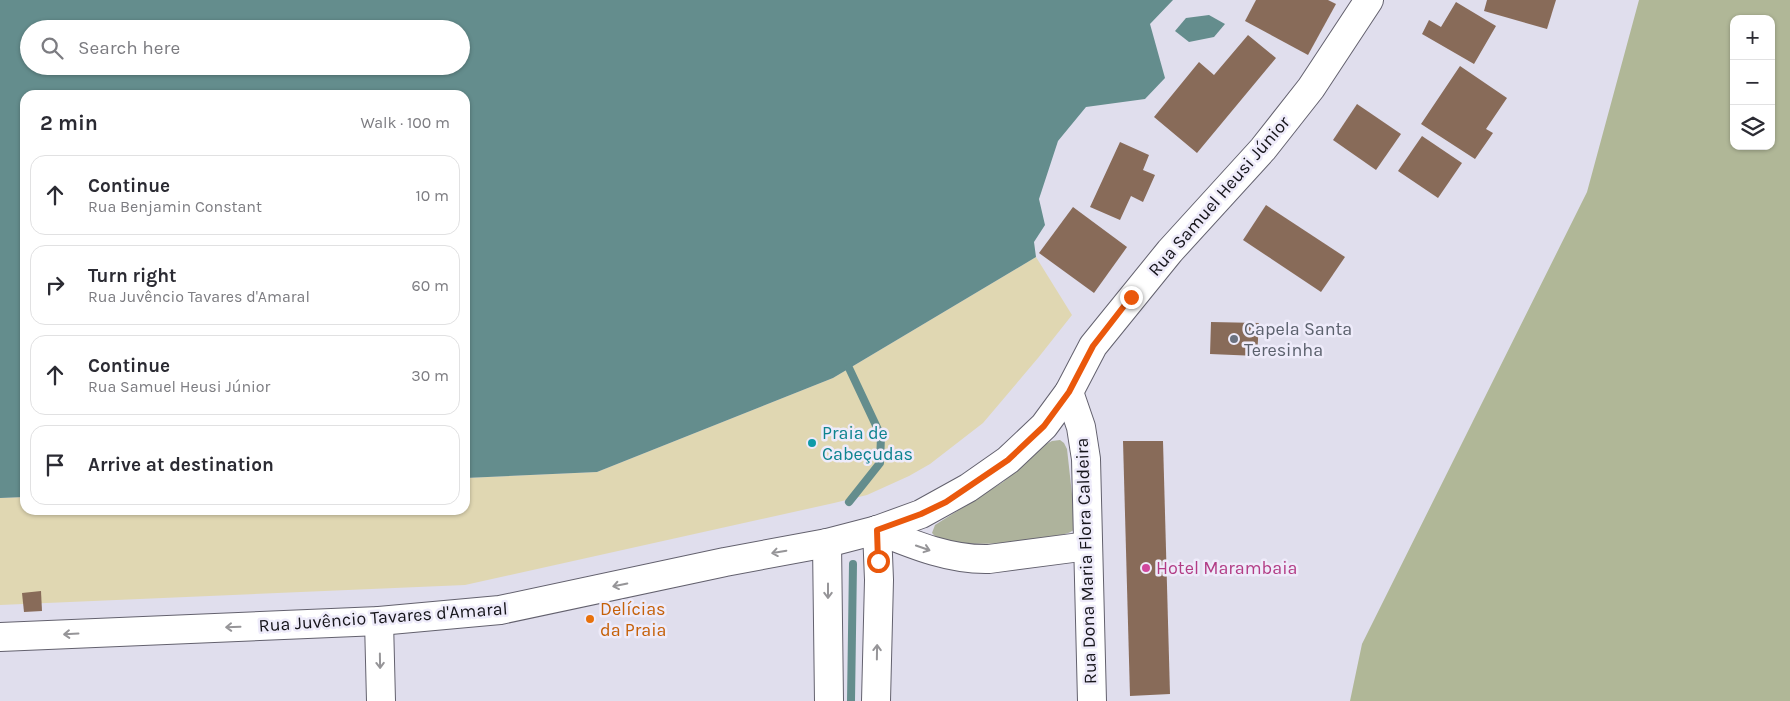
<!DOCTYPE html>
<meta charset="utf-8">
<style>
body{margin:0;font-family:Karla,sans-serif;background:#f2f2f3;color:#2b2b33}
.controls{position:absolute;right:15px;top:15px;display:grid;overflow:hidden;border-radius:10px;box-shadow:0 1px 4px #0004}
.controls button{width:45px;height:45px;display:grid;place-items:center;padding:0;border:0;border-bottom:1px solid #e1e1e2;background:#fff;color:#2b2b33;font:25px sans-serif}
.stop{position:absolute;width:15px;height:15px;margin:-11px;border:4px solid #ea580c;border-radius:50%;background:#fff}
.stop.end{background:#ea580c;border-color:#fff;box-shadow:0 1px 5px #0008}
.list{margin:0;padding:0;list-style:none}
h2{display:flex;justify-content:space-between;align-items:center;height:65px;margin:0;padding:0 20px;font-size:21px}
h2 small{font-size:16px;font-weight:400;color:#7c7c81}
.list li{display:grid;grid-template-columns:32px 1fr auto;gap:15px;align-items:center;box-sizing:border-box;height:80px;margin:0 10px 10px;padding:0 10px;border:1px solid #e1e1e2;border-radius:15px}
.list b{display:block;font-size:19px;white-space:nowrap}
.list p{margin:0;font-size:16px;white-space:nowrap;color:#7c7c81}
.list em{font-size:16px;font-style:normal;color:#7c7c81}
.icon{flex:none;width:28px;height:28px;fill:none;stroke:currentColor;stroke-width:2;stroke-linecap:round;stroke-linejoin:round}
.map{position:relative;flex:none;width:1790px;height:701px;overflow:hidden}
.search{position:absolute;background:#fff;box-shadow:0 1px 4px #0004;left:20px;top:20px;width:450px;height:55px;display:flex;align-items:center;gap:12px;box-sizing:border-box;padding:0 18px;border-radius:28px;color:#7c7c81;font-size:19px}
.panel{position:absolute;background:#fff;box-shadow:0 1px 4px #0004;left:20px;top:90px;width:450px;height:425px;border-radius:15px}
.map>svg:first-child{display:block}
.green{fill:#aeb39c}
.forest{fill:#b0b797;fill-rule:evenodd}
.sand{fill:#e0d7b2}
.water{fill:#648d8d;fill-rule:evenodd}
.lines{fill:none;stroke-linecap:round;stroke-linejoin:round}
.stream{stroke:#648d8d;stroke-width:8}
.building{fill:#886b59}
.minor-casing{stroke:#63616e;stroke-width:30}
.minor{stroke:#fff;stroke-width:28}
.oneway{stroke:#969598}
.route{stroke:#ea580c;stroke-width:6}
.worship-dot{fill:#6b7280;stroke:#eeebfa;stroke-width:2}
.culture-dot{fill:#0f9aa8;stroke:#eeebfa;stroke-width:2}
.hotel-dot{fill:#d1479c;stroke:#eeebfa;stroke-width:2}
.food-dot{fill:#e8710a;stroke:#eeebfa;stroke-width:2}
.labels{text-anchor:middle;dominant-baseline:central;stroke-width:5;stroke-linejoin:round;paint-order:stroke}
.street-label{font-size:18px;fill:#15141a;stroke:#eeebfa}
.worship-label{font-size:18px;fill:#5b616d;stroke:#eeebfa;text-anchor:start}
.culture-label{font-size:18px;fill:#0d838f;stroke:#eeebfa;text-anchor:start}
.hotel-label{font-size:18px;fill:#b23c85;stroke:#eeebfa;text-anchor:start}
.food-label{font-size:18px;fill:#c56008;stroke:#eeebfa;text-anchor:start}
</style>
<div class="map">
<svg width="1790" height="701" viewBox="0 0 1790 701">
<rect width="100%" height="100%" fill="#e0deed"/>
<path class="green" d="M1060,440L1064,443L1067,449L1075,521L1074,530C1054,543 964,548 940,540C937,539 935,536 932,533L935,525L1003,482L1046,444L1052,441Z"/>
<path class="forest" d="M1639,0H1790V701H1350L1362,644L1587,192ZM1734,19H1771V146H1734Z"/>
<polygon class="sand" points="1036,257 1072,315 1038,358 983,423 930,464 909,476 867,495 834,503 465,585 0,605 0,498 25,497 25,510 465,510 465,478 597,472 833,378"/>
<g class="water">
<path d="M0,0H1173L1150,24L1165,78L1145,99L1086,107L1058,141L1039,199L1045,225L1034,242L1036,257L833,378L597,472L465,478V95H25V497L0,498ZM29,29H461V66H29Z"/>
<polygon points="1209,15 1225,24 1214,37 1189,42 1175,31 1186,18"/>
</g>
<g class="lines">
<g class="stream">
<polyline points="849,502 880,463 881,436 849,368"/>
<polyline points="851,701 853,564"/>
</g>
</g>
<g class="building">
<polygon points="1256,0 1328,0 1336,4 1308,55 1245,21"/>
<polygon points="1487,0 1556,0 1547,29 1484,11"/>
<polygon points="1456,2 1496,26 1474,64 1422,34 1429,20 1441,27"/>
<polygon points="1248,35 1276,58 1197,153 1154,117 1199,62 1214,75"/>
<polygon points="1460,66 1507,98 1486,129 1493,133 1475,159 1421,124"/>
<polygon points="1357,104 1401,134 1376,170 1333,140"/>
<polygon points="1422,136 1462,163 1438,198 1398,171"/>
<polygon points="1120,142 1149,155 1143,170 1155,175 1143,202 1131,196 1120,220 1090,207"/>
<polygon points="1266,205 1345,257 1321,292 1243,240"/>
<polygon points="1073,207 1127,247 1094,293 1039,253"/>
<polygon points="1211,322 1259,323 1257,356 1210,354"/>
<polygon points="1123,441 1163,441 1170,694 1130,696"/>
<polygon points="41,591 42,611 24,612 22,593"/>
</g>
<g class="lines">
<defs>
<g id="minor">
<polyline points="1069,392 1081,427 1086,459 1092,701"/>
<path d="M877,530C914,545 950,560 989,559L1088,546"/>
<polyline points="827,543 829,701"/>
<polyline points="379,621 381,701"/>
<polyline points="0,637 379,621 500,610 725,562 827,543 877,530 921,514 968,488 1008,460 1044,426 1069,392 1093,346 1170,251 1263,149 1311,88 1369,0"/>
<polyline points="876,701 879,580 877,530"/>
</g>
</defs>
<use href="#minor" class="minor-casing"/>
<use href="#minor" class="minor"/>
</g>
<defs><path id="oneway-shaft" d="M-6 0H5M1.5-3L5.5 0L1.5 3" fill="none" stroke-width="1.6" stroke-linecap="round" stroke-linejoin="round" transform="scale(1.25)"/></defs>
<g class="oneway">
<use href="#oneway-shaft" transform="translate(923 548) rotate(19)"/>
<use href="#oneway-shaft" transform="translate(779 552) rotate(170)"/>
<use href="#oneway-shaft" transform="translate(620 585) rotate(168)"/>
<use href="#oneway-shaft" transform="translate(828 591) rotate(90)"/>
<use href="#oneway-shaft" transform="translate(233 627) rotate(178)"/>
<use href="#oneway-shaft" transform="translate(71 634) rotate(177)"/>
<use href="#oneway-shaft" transform="translate(877 652) rotate(-89)"/>
<use href="#oneway-shaft" transform="translate(380 661) rotate(89)"/>
</g>
<g class="lines">
<polyline class="route" points="878,561 877,530 921,514 946,502 1008,460 1044,426 1069,392 1093,346 1131,297"/>
</g>
<circle class="worship-dot" cx="1234" cy="339" r="5"/>
<circle class="culture-dot" cx="812" cy="443" r="5"/>
<circle class="hotel-dot" cx="1146" cy="568" r="5"/>
<circle class="food-dot" cx="590" cy="619" r="5"/>
<g class="labels">
<g class="street-label">
<text transform="translate(1219 196) rotate(-49)">Rua Samuel Heusi Júnior</text>
<text transform="translate(1086 561) rotate(-92)">Rua Dona Maria Flora Caldeira</text>
<text transform="translate(383 617) rotate(-4)">Rua Juvêncio Tavares d'Amaral</text>
</g>
<g class="worship-label">
<text x="1244" y="329">Capela Santa<tspan x="1244" dy="21">Teresinha</tspan></text>
</g>
<g class="culture-label">
<text x="822" y="433">Praia de<tspan x="822" dy="21">Cabeçudas</tspan></text>
</g>
<g class="hotel-label">
<text x="1156" y="568">Hotel Marambaia</text>
</g>
<g class="food-label">
<text x="600" y="609">Delícias<tspan x="600" dy="21">da Praia</tspan></text>
</g>
</g>
</svg>
<div class="controls">
<button>+</button>
<button>−</button>
<button><svg class="icon" aria-label="layers" viewBox="0 0 24 24"><path d="M12 4l9 5-9 5-9-5zM3 14l9 5 9-5"/></svg></button>
</div>
<div class="stop" style="left:878px;top:561px"></div>
<div class="stop end" style="left:1131px;top:297px"></div>
<div class="search"><svg class="icon" aria-label="search" viewBox="0 0 24 24"><circle cx="10" cy="10" r="6"/><path d="M15 15l6 6"/></svg>Search here</div>
<section class="panel">
<h2>2 min<small>Walk · 100 m</small></h2>
<ul class="list">
<li><svg class="icon" aria-label="ahead" viewBox="0 0 24 24"><path d="M12 20V5M6 11l6-6 6 6"/></svg><div><b>Continue</b><p>Rua Benjamin Constant</p></div><em>10 m</em></li>
<li><svg class="icon" aria-label="right" viewBox="0 0 24 24"><path d="M7 20v-9h11M14 6l5 5-5 5"/></svg><div><b>Turn right</b><p>Rua Juvêncio Tavares d'Amaral</p></div><em>60 m</em></li>
<li><svg class="icon" aria-label="ahead" viewBox="0 0 24 24"><path d="M12 20V5M6 11l6-6 6 6"/></svg><div><b>Continue</b><p>Rua Samuel Heusi Júnior</p></div><em>30 m</em></li>
<li><svg class="icon" aria-label="arrive" viewBox="0 0 24 24"><path d="M6 21V4h12l-3 4 3 4H6"/></svg><div><b>Arrive at destination</b></div></li>
</ul>
</section>
</div>
